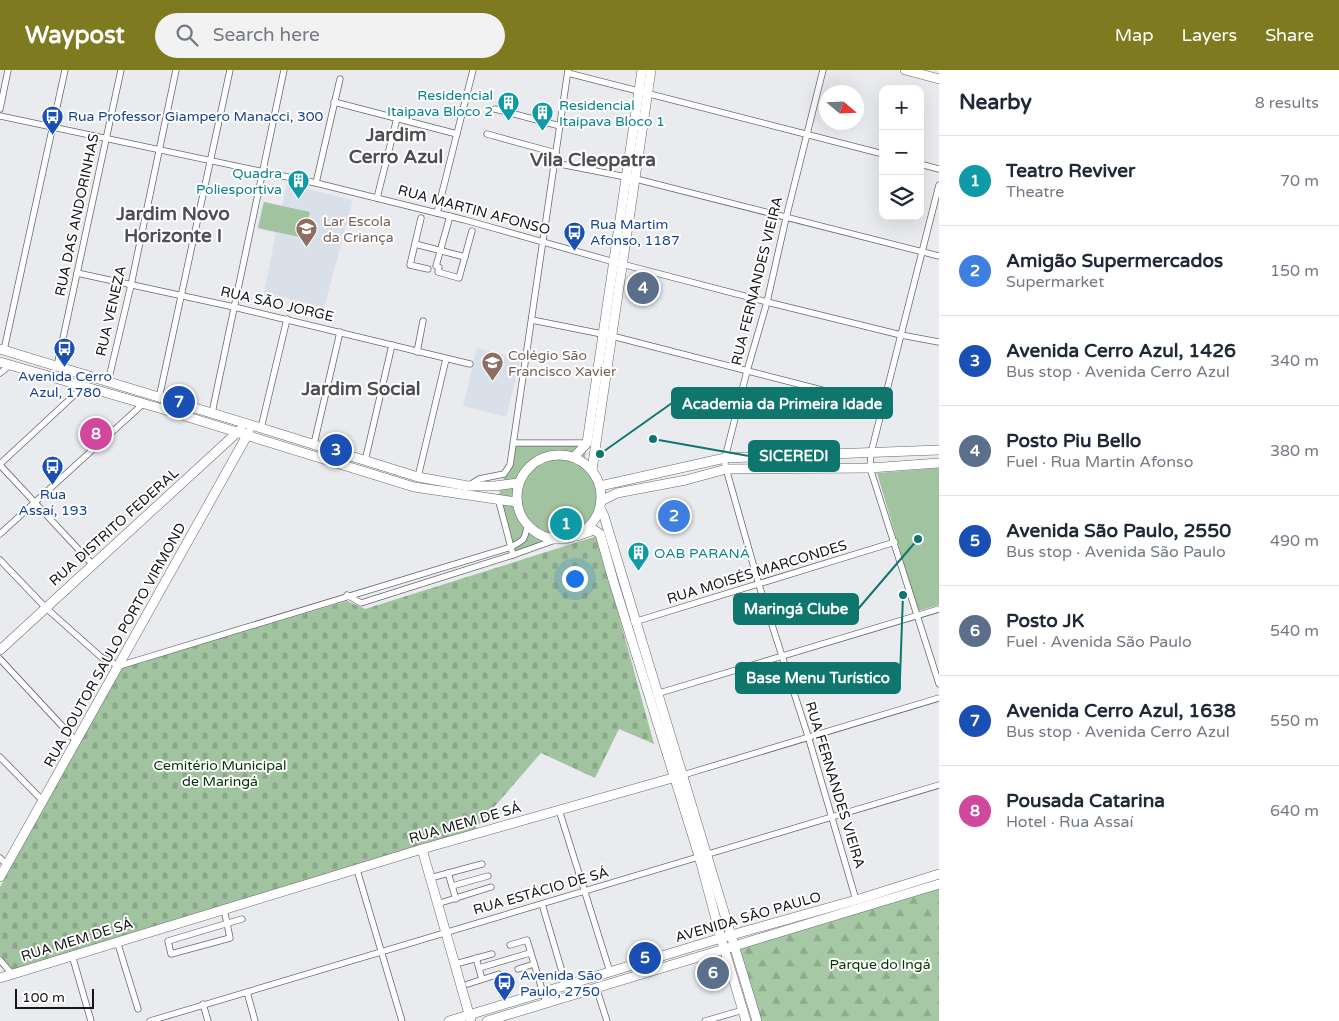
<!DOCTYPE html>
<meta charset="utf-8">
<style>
body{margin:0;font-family:"Varela Round",sans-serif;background:#f2f2f3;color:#1f2937}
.controls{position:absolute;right:15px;top:15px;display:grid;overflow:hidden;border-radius:10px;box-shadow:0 5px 20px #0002}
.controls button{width:45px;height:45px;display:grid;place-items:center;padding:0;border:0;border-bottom:1px solid #e0e1e3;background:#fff;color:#1f2937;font:25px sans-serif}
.compass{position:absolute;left:819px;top:15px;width:45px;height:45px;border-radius:50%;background:#fff;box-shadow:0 5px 20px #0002;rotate:109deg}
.scale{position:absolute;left:15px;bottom:12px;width:79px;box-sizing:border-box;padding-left:5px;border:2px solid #151617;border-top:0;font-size:14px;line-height:18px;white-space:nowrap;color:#151617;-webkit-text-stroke:4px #fff;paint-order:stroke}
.you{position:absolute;left:574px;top:508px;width:18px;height:18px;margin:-12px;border:4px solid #fff;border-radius:50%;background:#1a73e8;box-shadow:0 0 0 8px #1a73e833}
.badge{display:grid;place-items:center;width:32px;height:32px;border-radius:50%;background:#7d7a20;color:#fff;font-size:16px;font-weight:700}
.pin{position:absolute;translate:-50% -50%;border:2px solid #fff;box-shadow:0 1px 5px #0006}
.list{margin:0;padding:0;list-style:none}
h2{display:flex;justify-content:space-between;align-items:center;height:65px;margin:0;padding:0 20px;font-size:21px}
h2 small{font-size:16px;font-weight:400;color:#747a83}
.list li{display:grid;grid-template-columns:32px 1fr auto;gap:15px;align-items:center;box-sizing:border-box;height:90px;padding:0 20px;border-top:1px solid #e0e1e3}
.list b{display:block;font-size:19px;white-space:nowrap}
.list p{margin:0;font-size:16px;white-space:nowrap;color:#747a83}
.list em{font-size:16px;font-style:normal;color:#747a83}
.icon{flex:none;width:28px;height:28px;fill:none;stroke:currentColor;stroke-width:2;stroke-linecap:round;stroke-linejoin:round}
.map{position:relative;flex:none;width:939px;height:951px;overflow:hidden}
header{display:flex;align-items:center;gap:30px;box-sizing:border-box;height:70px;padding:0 25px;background:#7d7a20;color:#fff}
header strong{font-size:24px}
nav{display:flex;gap:28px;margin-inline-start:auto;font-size:18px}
.search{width:350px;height:45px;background:#f2f2f3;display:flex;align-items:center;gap:12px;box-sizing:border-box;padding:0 18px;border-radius:28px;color:#747a83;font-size:19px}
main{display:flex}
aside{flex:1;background:#fff}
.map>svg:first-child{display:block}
.built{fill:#dae0ea}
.green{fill:#a2c3a0}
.forest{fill:url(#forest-firs)}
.cemetery{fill:url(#cemetery-stones)}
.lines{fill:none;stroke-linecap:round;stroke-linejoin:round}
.street-casing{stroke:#66686b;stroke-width:7}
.secondary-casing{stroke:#66686b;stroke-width:10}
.street{stroke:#fff;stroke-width:5.5}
.secondary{stroke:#fff;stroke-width:9}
.labels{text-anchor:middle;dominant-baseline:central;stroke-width:4;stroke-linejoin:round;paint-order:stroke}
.culture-label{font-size:14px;fill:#0d838f;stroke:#fff;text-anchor:end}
.transit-label{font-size:14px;fill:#164399;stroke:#fff;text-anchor:start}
.street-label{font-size:14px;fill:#151617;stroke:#fff}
.education-label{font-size:14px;fill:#785e54;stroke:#fff;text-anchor:start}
.park-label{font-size:14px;fill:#003403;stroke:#fff}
.district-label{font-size:19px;font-weight:bold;fill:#4d4f52;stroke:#fff}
.leader{fill:none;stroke:#0f766e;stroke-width:2}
.callout-dot{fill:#0f766e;stroke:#fff;stroke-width:2}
.callout{fill:#0f766e;stroke:#0f766e;stroke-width:2}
.callout-label{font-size:15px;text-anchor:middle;font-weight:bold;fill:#fff}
</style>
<header>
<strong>Waypost</strong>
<div class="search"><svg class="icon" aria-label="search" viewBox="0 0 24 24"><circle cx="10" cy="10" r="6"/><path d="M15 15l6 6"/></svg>Search here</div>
<nav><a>Map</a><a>Layers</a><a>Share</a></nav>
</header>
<main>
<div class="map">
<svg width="939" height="951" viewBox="0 0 939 951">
<defs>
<pattern id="forest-firs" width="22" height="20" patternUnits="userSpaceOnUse" patternTransform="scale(1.25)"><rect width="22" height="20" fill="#a6c8a4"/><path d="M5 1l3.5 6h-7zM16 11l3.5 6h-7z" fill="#8eab8c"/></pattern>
<pattern id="cemetery-stones" width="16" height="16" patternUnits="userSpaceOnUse" patternTransform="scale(1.25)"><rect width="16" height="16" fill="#a2c3a0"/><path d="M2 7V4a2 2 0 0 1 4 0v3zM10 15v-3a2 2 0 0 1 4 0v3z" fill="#8ba789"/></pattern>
</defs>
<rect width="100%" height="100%" fill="#e9ebef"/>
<g class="built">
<polygon points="287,114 353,130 324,238 264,222 276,163 257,159 263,131 282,136"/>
<polygon points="477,278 521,289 506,347 463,336"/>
</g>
<g class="green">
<polygon points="264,132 310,142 304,168 258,158"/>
<path d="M514,373H587L584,393C607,415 608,452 575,466C569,469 563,469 556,470C542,472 526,480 513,485L498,428Z"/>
<polygon points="939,398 939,535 918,541 877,403"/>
</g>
<polygon class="forest" points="939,816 939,951 758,951 736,876"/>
<polygon class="cemetery" points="597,466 654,674 619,659 595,708 541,683 474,760 13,900 0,885 0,817 121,598 347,531 365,539"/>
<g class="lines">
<defs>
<g id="street">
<polyline points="823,0 786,148 767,232 747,301 725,388 725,395 759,515 808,666 856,830"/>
<polyline points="568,3 883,84"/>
<polyline points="334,32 457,64"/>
<polyline points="0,39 8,0"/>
<polyline points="495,39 560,56"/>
<polyline points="0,46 316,113 465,150 614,192 767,232 901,265 939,272"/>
<polyline points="487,64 556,83"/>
<polyline points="555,93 636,109 939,186"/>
<polyline points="920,94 939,99"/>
<polyline points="316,113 340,9"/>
<polyline points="939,115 871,383 870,398 939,614"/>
<polyline points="377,128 397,48"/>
<polyline points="437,143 473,0"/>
<polyline points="450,146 436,196 439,197 438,202 459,208 472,161"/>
<polyline points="421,148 410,195 428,199"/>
<polyline points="415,174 465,187"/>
<polyline points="77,203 234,237 470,294"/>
<polyline points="532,250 612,266 884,336"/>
<polyline points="4,280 65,0"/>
<polyline points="417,282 423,251"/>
<polyline points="57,296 121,0"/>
<polyline points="0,303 10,295"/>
<polyline points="108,312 131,215 176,0"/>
<polyline points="159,328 230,0"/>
<polyline points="212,343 284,0"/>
<polyline points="261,358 287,249"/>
<polyline points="514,373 586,373"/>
<polyline points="314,374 340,262"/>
<polyline points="365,391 392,275"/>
<polyline points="0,394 83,317"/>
<polyline points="0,395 93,495"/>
<polyline points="418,407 446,289"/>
<polyline points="468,416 479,409 504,404 510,395 568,0"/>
<polyline points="498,428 513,485"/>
<polyline points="0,464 144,333"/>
<path d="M0,490L46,538L101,587L119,596L511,477C524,470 525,470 527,456"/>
<polyline points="347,525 361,533 513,485 555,470"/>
<polyline points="634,552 895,472"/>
<polyline points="0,589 76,671"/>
<polyline points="656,624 939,539"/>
<polyline points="0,687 43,731"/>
<polyline points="683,705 939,628"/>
<polyline points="559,740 610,902"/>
<polyline points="0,788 7,795"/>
<polyline points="357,800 402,951"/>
<polyline points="448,803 456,829"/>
<polyline points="430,808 482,794"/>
<polyline points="452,816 488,806"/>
<polyline points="437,834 491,817"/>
<polyline points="542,834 566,915"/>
<polyline points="224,839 230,868 171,884 168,871 242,849"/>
<polyline points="117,871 138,939"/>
<polyline points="510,875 527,870 546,933"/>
<polyline points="72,885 91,951"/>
<polyline points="476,888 482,909"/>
<polyline points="0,890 12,904"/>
<polyline points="459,893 492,884"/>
<polyline points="479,898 530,883"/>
<polyline points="518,899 534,894"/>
<polyline points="468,914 499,904"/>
<polyline points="596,917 607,951"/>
<polyline points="247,922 255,951"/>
<polyline points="203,934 208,951"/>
<polyline points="150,951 939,715"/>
<polyline points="705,951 743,940"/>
</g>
<g id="secondary">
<polyline points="905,0 939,9"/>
<polyline points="0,279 261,358 418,407 468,416 495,416 518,413"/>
<polyline points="0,292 159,338 414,417 516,432"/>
<circle cx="559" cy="427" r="42"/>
<polyline points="574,387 587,373 642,0"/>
<polyline points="592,400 651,0"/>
<polyline points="600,416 725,388 939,380"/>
<polyline points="601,431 617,423 686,410 726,399 870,398 939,393"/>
<polyline points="600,438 604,446 757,951"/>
<polyline points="577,466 594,460 600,464 613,510 699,786 721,868 746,951"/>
<polyline points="0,580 241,359"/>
<polyline points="422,779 471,951"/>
<polyline points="0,807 249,362"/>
<polyline points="0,908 422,779 683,705"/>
<polyline points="449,951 721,868 856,830 939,804"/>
<polyline points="487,951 939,814"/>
</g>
</defs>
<use href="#street" class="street-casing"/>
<use href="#secondary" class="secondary-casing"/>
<use href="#street" class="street"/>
<use href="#secondary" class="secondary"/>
</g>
<defs>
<symbol id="building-pin" viewBox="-11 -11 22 30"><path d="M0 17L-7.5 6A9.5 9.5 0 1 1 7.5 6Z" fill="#0f9aa8" stroke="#fff"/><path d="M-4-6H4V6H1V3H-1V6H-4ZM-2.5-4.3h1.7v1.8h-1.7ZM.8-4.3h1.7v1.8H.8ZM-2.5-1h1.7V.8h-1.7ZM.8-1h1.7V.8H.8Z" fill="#fff"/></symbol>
<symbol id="bus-pin" viewBox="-11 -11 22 30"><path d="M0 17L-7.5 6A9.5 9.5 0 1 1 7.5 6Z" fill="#1a4fb4" stroke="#fff"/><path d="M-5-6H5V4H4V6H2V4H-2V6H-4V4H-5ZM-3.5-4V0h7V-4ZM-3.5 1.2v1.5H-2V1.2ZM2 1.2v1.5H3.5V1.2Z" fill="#fff"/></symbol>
<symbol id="school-pin" viewBox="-11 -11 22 30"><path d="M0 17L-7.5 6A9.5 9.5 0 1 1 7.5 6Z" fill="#8d6e63" stroke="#fff"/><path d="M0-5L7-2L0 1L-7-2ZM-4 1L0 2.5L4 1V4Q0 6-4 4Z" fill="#fff"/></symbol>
</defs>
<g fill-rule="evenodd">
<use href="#building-pin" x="496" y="20" width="25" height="34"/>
<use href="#building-pin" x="530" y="30" width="25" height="34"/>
<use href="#bus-pin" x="40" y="34" width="25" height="34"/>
<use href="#building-pin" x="286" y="98" width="25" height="34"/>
<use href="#school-pin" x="294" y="146" width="25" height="34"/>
<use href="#bus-pin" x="562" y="150" width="25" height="34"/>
<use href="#bus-pin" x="52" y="266" width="25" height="34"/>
<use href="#school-pin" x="480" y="280" width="25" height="34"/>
<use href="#bus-pin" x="40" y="384" width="25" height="34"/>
<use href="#building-pin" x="626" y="470" width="25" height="34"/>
<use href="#bus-pin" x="492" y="900" width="25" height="34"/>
</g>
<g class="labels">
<g class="culture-label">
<text x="493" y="25">Residencial<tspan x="493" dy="16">Itaipava Bloco 2</tspan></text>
<text x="559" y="35" text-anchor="start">Residencial<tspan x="559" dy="16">Itaipava Bloco 1</tspan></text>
<text x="282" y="103">Quadra<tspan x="282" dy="16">Poliesportiva</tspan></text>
<text x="654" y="483" text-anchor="start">OAB PARANÁ</text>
</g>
<g class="transit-label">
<text x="68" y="46">Rua Professor Giampero Manacci, 300</text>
<text x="590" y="154">Rua Martim<tspan x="590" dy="16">Afonso, 1187</tspan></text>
<text x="65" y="306" text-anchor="middle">Avenida Cerro<tspan x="65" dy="16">Azul, 1780</tspan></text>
<text x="53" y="424" text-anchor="middle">Rua<tspan x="53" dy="16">Assaí, 193</tspan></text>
<text x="520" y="905">Avenida São<tspan x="520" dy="16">Paulo, 2750</tspan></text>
</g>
<g class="street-label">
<text transform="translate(474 140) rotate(15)">RUA MARTIN AFONSO</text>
<text transform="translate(77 145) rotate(-78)">RUA DAS ANDORINHAS</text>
<text transform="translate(757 211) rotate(-76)">RUA FERNANDES VIEIRA</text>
<text transform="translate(277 234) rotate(13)">RUA SÃO JORGE</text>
<text transform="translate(111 241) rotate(-77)">RUA VENEZA</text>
<text transform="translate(114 457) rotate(-42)">RUA DISTRITO FEDERAL</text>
<text transform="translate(757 502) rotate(-17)">RUA MOISÉS MARCONDES</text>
<text transform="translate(115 575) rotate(-61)">RUA DOUTOR SAULO PORTO VIRMOND</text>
<text transform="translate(835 715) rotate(73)">RUA FERNANDES VIEIRA</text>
<text transform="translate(465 753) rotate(-16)">RUA MEM DE SÁ</text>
<text transform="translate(541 821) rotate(-16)">RUA ESTÁCIO DE SÁ</text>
<text transform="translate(748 847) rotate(-16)">AVENIDA SÃO PAULO</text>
<text transform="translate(77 870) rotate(-17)">RUA MEM DE SÁ</text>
</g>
<g class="education-label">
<text x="323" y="151">Lar Escola<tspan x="323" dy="16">da Criança</tspan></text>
<text x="508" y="285">Colégio São<tspan x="508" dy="16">Francisco Xavier</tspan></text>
</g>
<g class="park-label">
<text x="220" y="695">Cemitério Municipal<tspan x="220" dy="16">de Maringá</tspan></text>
<text x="880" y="894">Parque do Ingá</text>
</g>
<g class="district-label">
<text x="396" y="65">Jardim<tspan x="396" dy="22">Cerro Azul</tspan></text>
<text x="593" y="90">Vila Cleopatra</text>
<text x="173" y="144">Jardim Novo<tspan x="173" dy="22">Horizonte I</tspan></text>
<text x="361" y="319">Jardim Social</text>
</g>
</g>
<path class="leader" d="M600 384L672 333M653 369L749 386M918 469L858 539M903 525L900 608"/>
<g class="callout-dot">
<circle cx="600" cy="384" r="5"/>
<circle cx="653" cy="369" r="5"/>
<circle cx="918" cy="469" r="5"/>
<circle cx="903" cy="525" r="5"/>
</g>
<g class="callout">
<rect x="672" y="318" width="220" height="30" rx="5"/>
<rect x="749" y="371" width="90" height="30" rx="5"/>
<rect x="734" y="524" width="124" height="30" rx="5"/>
<rect x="736" y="593" width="164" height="30" rx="5"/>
</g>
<g class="callout-label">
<text x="782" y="339">Academia da Primeira Idade</text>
<text x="794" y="391">SICEREDI</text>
<text x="796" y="544">Maringá Clube</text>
<text x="818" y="613">Base Menu Turístico</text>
</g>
</svg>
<div class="controls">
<button>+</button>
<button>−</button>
<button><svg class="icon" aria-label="layers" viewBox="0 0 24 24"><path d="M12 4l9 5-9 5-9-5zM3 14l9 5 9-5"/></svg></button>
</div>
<svg class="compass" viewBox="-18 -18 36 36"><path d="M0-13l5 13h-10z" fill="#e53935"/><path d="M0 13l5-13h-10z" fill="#747a83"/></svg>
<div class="scale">100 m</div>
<div class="you"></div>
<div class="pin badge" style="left:566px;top:454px;background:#0f9aa8">1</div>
<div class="pin badge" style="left:674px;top:446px;background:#3f7fe0">2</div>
<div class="pin badge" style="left:336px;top:380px;background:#1a4fb4">3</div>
<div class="pin badge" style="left:643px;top:218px;background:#5c6f8a">4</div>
<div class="pin badge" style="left:645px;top:888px;background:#1a4fb4">5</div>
<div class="pin badge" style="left:713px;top:903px;background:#5c6f8a">6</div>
<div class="pin badge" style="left:179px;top:332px;background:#1a4fb4">7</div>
<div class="pin badge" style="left:96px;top:364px;background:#d1479c">8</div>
</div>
<aside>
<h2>Nearby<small>8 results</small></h2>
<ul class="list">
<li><span class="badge" style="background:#0f9aa8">1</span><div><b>Teatro Reviver</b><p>Theatre</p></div><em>70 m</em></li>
<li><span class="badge" style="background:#3f7fe0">2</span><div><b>Amigão Supermercados</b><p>Supermarket</p></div><em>150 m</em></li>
<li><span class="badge" style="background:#1a4fb4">3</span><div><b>Avenida Cerro Azul, 1426</b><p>Bus stop · Avenida Cerro Azul</p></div><em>340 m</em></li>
<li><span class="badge" style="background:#5c6f8a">4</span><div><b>Posto Piu Bello</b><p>Fuel · Rua Martin Afonso</p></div><em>380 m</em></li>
<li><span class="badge" style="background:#1a4fb4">5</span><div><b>Avenida São Paulo, 2550</b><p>Bus stop · Avenida São Paulo</p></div><em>490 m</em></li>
<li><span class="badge" style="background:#5c6f8a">6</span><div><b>Posto JK</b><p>Fuel · Avenida São Paulo</p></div><em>540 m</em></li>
<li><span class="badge" style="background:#1a4fb4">7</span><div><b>Avenida Cerro Azul, 1638</b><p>Bus stop · Avenida Cerro Azul</p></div><em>550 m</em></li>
<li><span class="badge" style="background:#d1479c">8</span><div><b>Pousada Catarina</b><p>Hotel · Rua Assaí</p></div><em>640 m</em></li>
</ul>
</aside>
</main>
